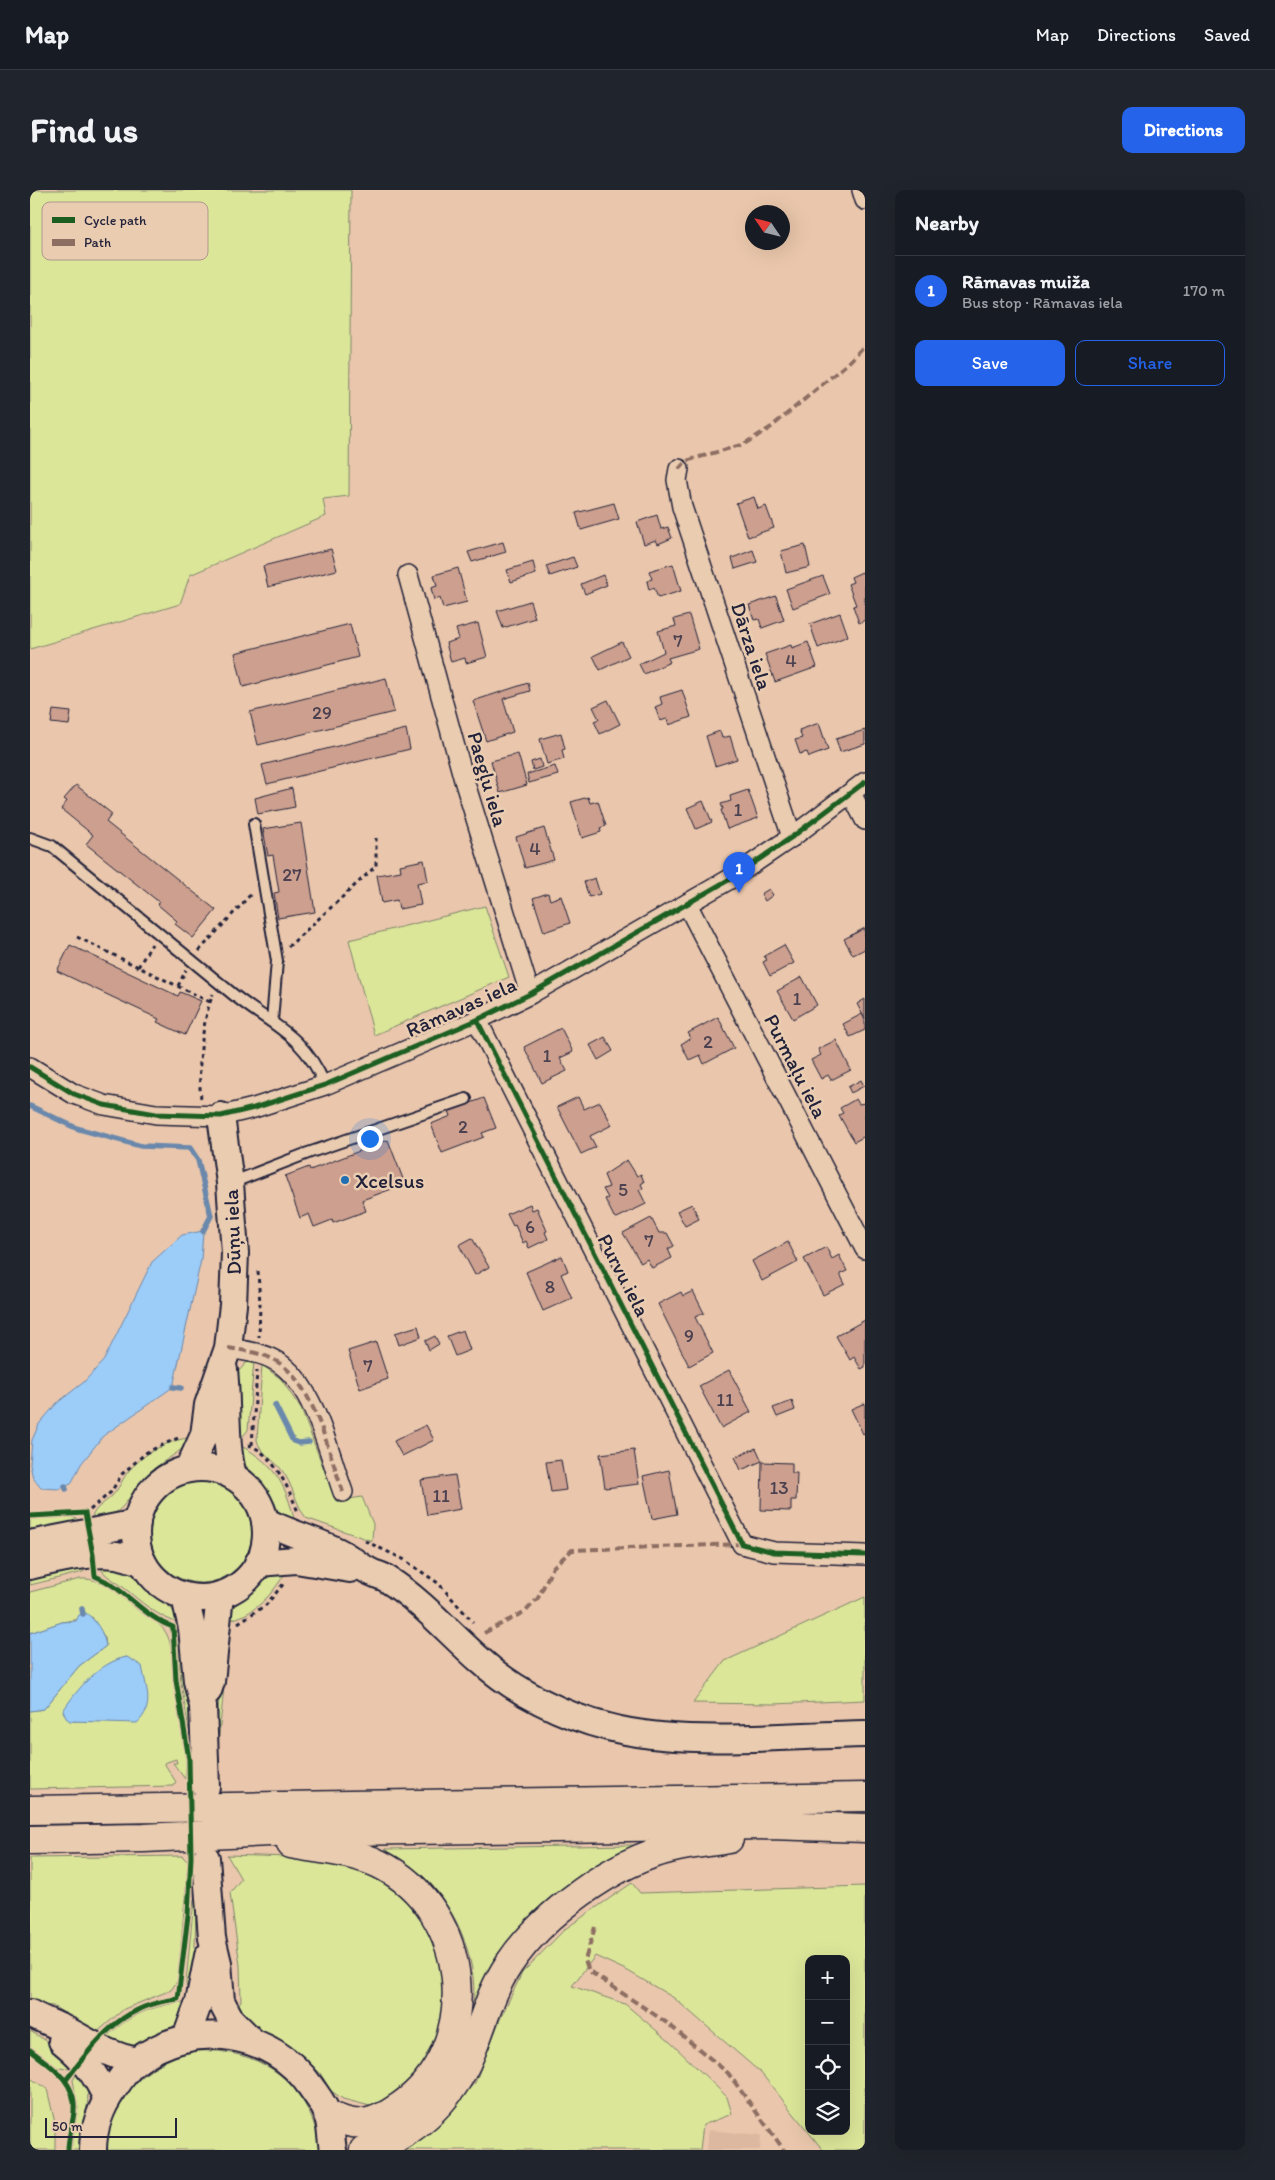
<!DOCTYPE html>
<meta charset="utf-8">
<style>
body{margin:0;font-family:Itim,sans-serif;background:#20242c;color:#f1f3f6}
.controls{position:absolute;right:15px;bottom:15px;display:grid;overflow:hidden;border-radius:10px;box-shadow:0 5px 20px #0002}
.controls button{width:45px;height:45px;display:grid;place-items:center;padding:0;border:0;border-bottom:1px solid #363941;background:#171b24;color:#f1f3f6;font:25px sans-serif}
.compass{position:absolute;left:715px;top:15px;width:45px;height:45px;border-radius:50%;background:#171b24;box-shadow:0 5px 20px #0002;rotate:305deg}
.scale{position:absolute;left:15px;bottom:12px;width:132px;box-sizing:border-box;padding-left:5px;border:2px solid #22223b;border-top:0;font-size:14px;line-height:18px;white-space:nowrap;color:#22223b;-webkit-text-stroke:4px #eaccb0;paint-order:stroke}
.you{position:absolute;left:339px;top:948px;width:18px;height:18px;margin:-12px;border:4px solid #fff;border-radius:50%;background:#1a73e8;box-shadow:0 0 0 8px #1a73e833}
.badge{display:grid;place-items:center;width:32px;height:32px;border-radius:50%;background:#2563eb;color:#fff;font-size:16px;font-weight:700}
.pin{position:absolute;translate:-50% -41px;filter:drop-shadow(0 1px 2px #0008)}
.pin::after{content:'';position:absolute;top:26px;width:18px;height:15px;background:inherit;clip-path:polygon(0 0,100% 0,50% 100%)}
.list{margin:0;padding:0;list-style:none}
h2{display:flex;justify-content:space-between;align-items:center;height:65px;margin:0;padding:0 20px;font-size:21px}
h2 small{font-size:16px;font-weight:400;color:#9ea1a6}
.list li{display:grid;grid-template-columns:32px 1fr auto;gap:15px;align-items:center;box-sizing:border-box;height:70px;padding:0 20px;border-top:1px solid #363941}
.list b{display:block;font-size:19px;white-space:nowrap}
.list p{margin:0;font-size:16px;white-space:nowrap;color:#9ea1a6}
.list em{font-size:16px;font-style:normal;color:#9ea1a6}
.actions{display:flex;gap:10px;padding:15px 20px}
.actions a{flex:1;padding:11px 0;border:1px solid #2563eb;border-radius:10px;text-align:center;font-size:18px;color:#2563eb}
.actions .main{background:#2563eb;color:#fff}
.icon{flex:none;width:28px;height:28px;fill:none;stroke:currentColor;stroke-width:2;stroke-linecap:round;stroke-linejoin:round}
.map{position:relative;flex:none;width:835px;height:1960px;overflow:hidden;border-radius:10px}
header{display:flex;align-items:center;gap:30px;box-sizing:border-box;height:70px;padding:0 25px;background:#171b24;border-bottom:1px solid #363941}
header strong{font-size:24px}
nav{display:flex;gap:28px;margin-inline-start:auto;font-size:18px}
.intro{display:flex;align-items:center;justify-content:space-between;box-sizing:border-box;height:120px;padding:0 30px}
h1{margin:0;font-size:35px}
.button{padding:12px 22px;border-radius:10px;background:#2563eb;color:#fff;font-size:18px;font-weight:700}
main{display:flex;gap:30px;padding:0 30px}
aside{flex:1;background:#171b24;border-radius:10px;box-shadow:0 5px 20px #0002}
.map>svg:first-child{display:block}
.built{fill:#ddb8a1}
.green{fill:#dbe699;stroke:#7e846a;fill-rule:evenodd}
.water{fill:#9cccf8;stroke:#6b88ac}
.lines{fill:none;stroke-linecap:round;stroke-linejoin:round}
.stream{stroke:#6b88ac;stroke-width:5.5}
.building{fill:#cc9f8e;stroke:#22223b}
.lane-casing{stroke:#22223b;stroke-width:14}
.street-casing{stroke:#22223b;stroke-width:22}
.secondary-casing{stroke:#22223b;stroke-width:30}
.highway-casing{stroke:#22223b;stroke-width:31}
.path{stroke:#22223b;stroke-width:3;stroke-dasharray:4 4;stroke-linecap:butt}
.lane{stroke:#eaccb0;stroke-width:10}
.street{stroke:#eaccb0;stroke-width:19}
.secondary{stroke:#eaccb0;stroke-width:26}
.highway{stroke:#eaccb0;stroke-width:28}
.quiet{stroke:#8d6e63;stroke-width:4;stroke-dasharray:8 4;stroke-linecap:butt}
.cycleway-casing{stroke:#eaccb0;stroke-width:8}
.cycleway{stroke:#1b5e20;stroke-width:5}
.poi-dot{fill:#1f6fb2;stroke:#eaccb0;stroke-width:2}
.labels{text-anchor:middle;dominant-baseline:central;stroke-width:5;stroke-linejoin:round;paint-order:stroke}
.number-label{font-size:19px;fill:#4c4150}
.street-label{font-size:21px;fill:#22223b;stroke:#eaccb0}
.poi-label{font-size:21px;fill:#22223b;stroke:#eaccb0;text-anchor:start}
.key{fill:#eaccb0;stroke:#ae998d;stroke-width:1}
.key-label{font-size:14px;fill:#22223b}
</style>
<header>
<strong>Map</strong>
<nav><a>Map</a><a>Directions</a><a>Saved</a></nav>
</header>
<div class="intro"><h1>Find us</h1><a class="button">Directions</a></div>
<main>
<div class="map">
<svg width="835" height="1960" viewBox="0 0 835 1960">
<rect width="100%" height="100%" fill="#eac7ac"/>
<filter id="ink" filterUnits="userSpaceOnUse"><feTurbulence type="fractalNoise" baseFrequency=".02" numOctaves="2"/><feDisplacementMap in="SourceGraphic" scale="10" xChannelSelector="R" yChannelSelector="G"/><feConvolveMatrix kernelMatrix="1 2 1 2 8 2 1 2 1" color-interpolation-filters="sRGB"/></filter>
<g filter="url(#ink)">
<polygon class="built" points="678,1940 731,1945 730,1960 676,1960"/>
<g class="green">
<polygon points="0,0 321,0 319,306 293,309 296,326 160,385 150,414 0,459"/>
<polygon points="455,716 479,787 344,845 319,750"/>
<polygon points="224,1171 218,1240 213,1246 203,1245 208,1182 216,1173"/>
<path d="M232,1175L251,1189L271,1219L306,1311L332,1307L343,1334L342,1351L276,1328C265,1313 263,1294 251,1279C243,1269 230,1263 227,1250Z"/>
<path d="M164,1247C150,1264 134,1269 119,1283C96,1304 99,1325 62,1332C61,1319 74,1314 82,1306C89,1299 92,1290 97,1283C114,1262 138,1250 164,1247Z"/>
<path d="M205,1253C243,1271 256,1293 265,1333L248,1321L240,1303L211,1270Z"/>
<circle cx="171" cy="1342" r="51"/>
<polygon points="42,1327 51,1331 25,1338 0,1339 0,1329"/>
<path d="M68,1369L99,1380L117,1399L141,1418L152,1434C127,1427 113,1413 93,1397C81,1387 71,1386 68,1369Z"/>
<polygon points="60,1375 53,1382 0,1395 0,1387"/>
<path d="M259,1377C244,1402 225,1427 194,1431C204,1411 238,1384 259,1377Z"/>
<path d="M50,1389C78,1388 89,1406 109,1421C124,1432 135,1434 140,1453L156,1572L155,1589L143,1573H147L146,1569L134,1573L146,1592L144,1596L0,1599V1521L14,1519L49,1476L76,1456L75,1448L62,1427L32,1432L0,1443V1402ZM97,1467L49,1531H40L38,1514C53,1496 73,1471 97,1467Z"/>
<polygon points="835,1407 835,1510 744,1514 663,1513 695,1471"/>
<polygon points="155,1442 162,1558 151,1493 147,1451 149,1445"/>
<polygon points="196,1442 199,1448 187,1565 190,1466"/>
<path d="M603,1655V1658C564,1677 521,1700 493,1734C473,1759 459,1788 443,1816C449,1769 424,1711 387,1681C377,1673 366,1666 355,1659Z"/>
<polygon points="197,1665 292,1668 324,1676 351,1688 377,1708 397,1732 416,1788 416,1823 407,1850 384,1887 358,1910 340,1916 313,1909 301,1901 290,1883 269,1862 222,1835 205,1818 211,1811 210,1775 200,1703 211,1689"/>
<polygon points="152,1666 158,1672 148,1790 141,1800 94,1819 66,1843 23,1816 12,1815 0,1808 0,1668"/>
<path d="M602,1693L610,1703L835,1696V1960H793L731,1883L644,1808L598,1781L565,1766L542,1796L595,1814L640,1852L697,1907L702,1924L673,1935L670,1960H357L396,1940L445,1893L471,1827L492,1783L535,1739ZM779,1769H816V1941H779Z"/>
<polygon points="164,1709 166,1710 164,1801 158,1804 156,1793"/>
<path d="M153,1812L161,1814C144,1841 128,1850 97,1857L76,1848C98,1825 122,1816 153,1812Z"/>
<path d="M0,1841L30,1859L41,1876C27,1886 11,1863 0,1856Z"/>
<path d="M188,1861C247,1868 280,1902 291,1960H76C75,1914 117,1871 161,1862C170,1860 180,1861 188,1861Z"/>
<path d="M50,1878C67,1913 51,1926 49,1960H41L48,1918L43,1890Z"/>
<polygon points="0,1888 17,1899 25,1933 25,1960 0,1960"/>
</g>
<g class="water">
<polygon points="173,1041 171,1070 143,1197 73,1246 51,1274 41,1294 29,1299 11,1298 3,1288 0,1275 2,1250 9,1234 27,1213 54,1192 74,1170 122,1072 152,1045"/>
<path d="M56,1423C66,1430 74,1443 76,1456L49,1476L14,1519L0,1521V1443L32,1432L46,1431L49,1425Z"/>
<path d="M97,1467L112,1476C116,1498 125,1517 107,1533L40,1531L36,1528L33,1521C46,1500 71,1471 97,1467Z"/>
</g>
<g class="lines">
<g class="stream">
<polyline points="0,916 46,938 111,956 160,958 168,970 181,1026 173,1041"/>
<polyline points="143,1197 151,1198"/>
<polyline points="245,1215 263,1251 269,1253 279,1252"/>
<polyline points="35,1296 36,1299"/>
<polyline points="52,1419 53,1424"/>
</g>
</g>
<g class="building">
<polygon points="724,307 728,319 736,316 744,338 718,347 706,313"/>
<polygon points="584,313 589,329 551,340 546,323"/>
<polygon points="627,325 631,339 638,337 642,348 628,354 626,350 614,354 607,332"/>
<polygon points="473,352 476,362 442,372 438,362"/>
<polygon points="775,355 780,377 756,383 751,361"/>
<polygon points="301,359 307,380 238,397 233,376"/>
<polygon points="723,360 727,372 705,379 702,368"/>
<polygon points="543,367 547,377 520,386 516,376"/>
<polygon points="503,372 506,384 481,392 477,380"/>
<polygon points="643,374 651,401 628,408 624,398 619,400 617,391 622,389 619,381"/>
<polygon points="428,378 437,412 413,418 410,408 404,410 401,398 407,396 404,385"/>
<polygon points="832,382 835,387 835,430 829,433 823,416 826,415 818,394 823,392 821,387"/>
<polygon points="573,385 577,395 555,404 551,394"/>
<polygon points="793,386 800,404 763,418 756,399"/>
<polygon points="746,406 754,430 732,438 729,429 724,430 719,415"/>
<polygon points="500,411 505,428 473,438 467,421"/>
<polygon points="810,423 818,446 788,458 780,434"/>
<polygon points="659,425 669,459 638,468 640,472 614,484 609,474 634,462 628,441 646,436 644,429"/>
<polygon points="448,433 457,467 436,473 435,468 421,472 416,453 429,449 426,439"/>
<polygon points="320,434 328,467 213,497 205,463"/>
<polygon points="592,452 599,466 570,480 563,466"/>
<polygon points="778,452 787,477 745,492 735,464 761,455 762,458"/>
<polygon points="356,488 364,522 228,555 220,522"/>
<polygon points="498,493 500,501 473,509 483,542 456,551 443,511"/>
<polygon points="652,500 661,527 639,535 637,529 630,531 625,517 632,514 630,507"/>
<polygon points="578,510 590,534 570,544 564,531 569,529 563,517"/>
<polygon points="23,520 41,522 39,535 21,533"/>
<polygon points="789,533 798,560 779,567 777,562 770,564 765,550 772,548 769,540"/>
<polygon points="376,539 380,559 237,594 232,575"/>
<polygon points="835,540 835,554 810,562 806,549"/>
<polygon points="690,541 692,548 700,546 707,569 685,576 676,546"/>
<polygon points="531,543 535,559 532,560 534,569 517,574 510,549"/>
<polygon points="488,564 497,595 470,603 461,571"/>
<polygon points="510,569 512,577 503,580 501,572"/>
<polygon points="525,576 528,585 499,593 497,584"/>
<polygon points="46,595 82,624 76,632 186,720 163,748 145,734 147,731 127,714 129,712 56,654 63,645 31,619 37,611 34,609"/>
<polygon points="262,598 265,617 228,624 225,608"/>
<polygon points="718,600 728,628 697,639 691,620 693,619 691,614 701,611 700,606"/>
<polygon points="558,607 560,613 568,611 576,636 570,638 571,642 552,648 541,612"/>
<polygon points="673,611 682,632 666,639 657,618"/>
<polygon points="271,633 285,722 248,728 244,703 249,702 243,665 238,666 233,639"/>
<polygon points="514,638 524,670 495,678 486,647"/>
<polygon points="394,670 398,691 387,693 391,715 369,719 367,710 352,713 347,685 371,681 370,675"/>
<polygon points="565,688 570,704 559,707 554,692"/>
<polygon points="739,699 743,705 735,711 731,704"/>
<polygon points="518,703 520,710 531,706 540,733 514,742 503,708"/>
<polygon points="835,738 835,759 823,765 814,749"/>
<polygon points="40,755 148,806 150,802 171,811 155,845 127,832 129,829 27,781"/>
<polygon points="754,755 764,773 740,786 733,772 737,770 734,766"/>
<polygon points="772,787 787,815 763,829 747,801"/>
<polygon points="835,809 835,829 827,814"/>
<polygon points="832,824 835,830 835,840 820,847 813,834"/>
<polygon points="688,827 704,858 674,874 670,865 659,870 651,854 661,848 658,843"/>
<polygon points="531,838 543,862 530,868 537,881 512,893 494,857"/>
<polygon points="575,847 583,861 568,870 560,855"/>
<polygon points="806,850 821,880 801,890 798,885 791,889 781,870 791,865 788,859"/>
<polygon points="831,890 834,896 821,903 818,897"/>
<polygon points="548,907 554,919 570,912 582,935 560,946 566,957 551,964 527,917"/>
<polygon points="454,908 466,938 452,943 454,947 412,963 401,934 421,926 419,921"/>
<polygon points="826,909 829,914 835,913 835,946 824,952 809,925 813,923 810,918"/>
<polygon points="358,950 375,994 332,1010 336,1021 303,1033 302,1030 284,1037 279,1024 270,1028 255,986 279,977 280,980"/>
<polygon points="597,970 607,986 611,984 614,992 611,994 613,998 609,1000 616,1014 587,1028 584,1027 575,1009 578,1008 573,999 579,997 574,985"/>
<polygon points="500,1014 502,1020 507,1018 517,1041 515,1042 518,1049 499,1058 496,1051 493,1053 485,1035 483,1036 477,1024"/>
<polygon points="662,1014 669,1029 655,1036 647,1021"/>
<polygon points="621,1028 629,1043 637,1043 644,1056 638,1059 642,1068 622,1078 617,1069 611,1073 593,1043"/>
<polygon points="442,1048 459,1077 445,1085 429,1055"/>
<polygon points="758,1052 768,1072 732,1091 722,1071"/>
<polygon points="796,1057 802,1069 809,1065 817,1081 810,1084 815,1094 793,1105 774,1069"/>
<polygon points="532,1066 538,1081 531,1084 542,1108 513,1121 496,1082"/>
<polygon points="663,1101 674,1123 665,1127 683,1163 659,1176 628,1114 651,1102 653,1106"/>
<polygon points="835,1130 835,1177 831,1179 824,1167 820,1170 806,1146"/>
<polygon points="388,1136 391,1147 369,1155 365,1143"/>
<polygon points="433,1140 440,1160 425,1166 417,1146"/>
<polygon points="405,1146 409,1154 399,1160 395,1151"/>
<polygon points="346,1152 358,1189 330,1199 318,1161"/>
<polygon points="699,1180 721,1222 691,1238 669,1196"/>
<polygon points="762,1211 765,1220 747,1227 743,1218"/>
<polygon points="835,1213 835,1243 833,1244 821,1219"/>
<polygon points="396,1235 404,1250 372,1266 364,1251"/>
<polygon points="726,1258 732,1271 711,1280 705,1267"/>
<polygon points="604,1260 609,1294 575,1298 570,1264"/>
<polygon points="531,1270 536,1300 521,1302 516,1272"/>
<polygon points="732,1272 762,1273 762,1283 767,1283 766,1310 761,1310 761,1321 731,1320"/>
<polygon points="639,1280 647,1324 622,1329 613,1286"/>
<polygon points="425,1285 431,1319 397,1325 391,1290"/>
</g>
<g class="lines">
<defs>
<g id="lane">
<polyline points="224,634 247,771 242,831"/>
<path d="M0,648L22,656C81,704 140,752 199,801C239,835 272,841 295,895"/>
<polyline points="201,993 278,963 436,909"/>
</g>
<g id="street">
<polyline points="832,0 835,10"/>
<polyline points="649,279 647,290 652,317 762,647"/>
<polyline points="378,385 434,590 500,804"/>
<polyline points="821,603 835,630"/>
<polyline points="657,714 835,1059"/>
<polyline points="447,830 712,1354 744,1362 835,1365"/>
<polyline points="0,877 44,904 74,915 126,924 191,926 224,918 295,895 447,830 500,804 700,689 762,647 835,592"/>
<path d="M198,1158C216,1161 237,1163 252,1175C285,1200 299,1263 313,1302"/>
</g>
<g id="secondary">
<path d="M194,1180C198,1216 194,1251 203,1286"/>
<polyline points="159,1278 174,1245 178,1215 198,1158 203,1115 205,1063 200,993 191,926"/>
<circle cx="171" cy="1343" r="65"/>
<path d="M235,1331C258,1343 282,1349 305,1360C317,1365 326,1374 337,1380C343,1384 351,1385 357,1389C393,1412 420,1444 451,1471C485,1502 534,1526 578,1537C652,1557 758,1545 835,1544"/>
<polyline points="0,1354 107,1333"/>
<polyline points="228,1373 266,1370 320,1379"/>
<path d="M0,1376C28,1369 58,1362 86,1365C95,1366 105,1370 113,1373"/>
<polyline points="155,1407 162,1438 167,1491 173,1516 176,1597"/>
<polyline points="178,1501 181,1492 190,1405"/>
<polyline points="176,1668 182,1748 188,1773 191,1811 201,1830 222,1851"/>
<path d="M0,1823C10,1829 22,1833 32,1838C61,1852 73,1864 107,1871"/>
<polyline points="156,1848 169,1812 178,1766"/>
<path d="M32,1851C53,1868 66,1884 77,1909"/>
<path d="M63,1960C63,1939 71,1917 83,1900C90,1890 97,1878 107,1871C162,1829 242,1840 281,1897C287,1906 295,1915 298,1926C301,1937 301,1949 303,1960"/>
</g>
<g id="highway">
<polyline points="0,1620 835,1607"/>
<polyline points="0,1650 114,1648 240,1642 739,1635 835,1638"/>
<path d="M261,1654C290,1660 322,1661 349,1674C442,1719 455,1859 369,1917C357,1926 339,1935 323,1933C315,1932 306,1928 298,1925"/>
<path d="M334,1960C381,1949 422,1909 440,1865C453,1834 460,1802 479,1774C512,1725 584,1671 643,1658C661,1654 680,1652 699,1649"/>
</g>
</defs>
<use href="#lane" class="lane-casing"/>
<use href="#street" class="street-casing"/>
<use href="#secondary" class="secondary-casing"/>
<use href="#highway" class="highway-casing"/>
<g class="path">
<polyline points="47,747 180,812"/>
<polyline points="258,757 346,676 346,648"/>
<polyline points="169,761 222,703"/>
<polyline points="108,777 122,754"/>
<polyline points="148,796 156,780"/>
<path d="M171,908C167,879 172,831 183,804"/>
<polyline points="228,1081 230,1115 229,1147"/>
<path d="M218,1255C242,1261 260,1301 268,1322"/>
<polyline points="222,1255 227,1181"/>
<polyline points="60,1320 81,1302 92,1284 117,1262 148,1248"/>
<polyline points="335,1351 373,1369 408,1393 443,1432"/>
<polyline points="208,1433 236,1415 255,1392"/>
</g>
<use href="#lane" class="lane"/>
<use href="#street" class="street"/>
<use href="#secondary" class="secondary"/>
<use href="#highway" class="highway"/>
<g class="quiet">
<polyline points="649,279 656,271 714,254 740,238 818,173 835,155"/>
<path d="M198,1158C216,1161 237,1163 252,1175C285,1200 299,1263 313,1302"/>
<polyline points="454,1443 496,1421 508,1408 523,1377 542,1360 712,1354"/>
<polyline points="565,1737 555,1770 559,1781 637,1833 698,1883 754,1960"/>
</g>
<defs>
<g id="cycleway">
<polyline points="447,830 712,1354 744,1362 835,1365"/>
<polyline points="0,877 44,904 74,915 126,924 191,926 224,918 295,895 447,830 500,804 700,689 762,647 835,592"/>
<path d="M0,1326L55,1323L63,1365L65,1386C95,1398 112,1426 143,1437L146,1490L159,1569L161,1667L158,1725L148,1809C91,1815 69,1848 36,1890"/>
<path d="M0,1860C21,1876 47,1892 44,1921C43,1934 38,1947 38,1960"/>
</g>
</defs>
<use href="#cycleway" class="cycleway-casing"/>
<use href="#cycleway" class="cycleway"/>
</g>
</g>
<circle class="poi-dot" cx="315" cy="990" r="5"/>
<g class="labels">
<g class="number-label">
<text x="648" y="450">7</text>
<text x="761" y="470">4</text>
<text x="292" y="522">29</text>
<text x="708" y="619">1</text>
<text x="505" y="658">4</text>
<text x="262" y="684">27</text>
<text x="767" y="808">1</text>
<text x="678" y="851">2</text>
<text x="517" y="865">1</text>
<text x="433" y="936">2</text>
<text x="593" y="999">5</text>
<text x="500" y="1036">6</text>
<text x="619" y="1050">7</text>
<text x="520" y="1096">8</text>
<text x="659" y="1145">9</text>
<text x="338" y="1175">7</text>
<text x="695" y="1209">11</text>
<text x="749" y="1297">13</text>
<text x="411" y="1305">11</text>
</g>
<g class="street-label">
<text transform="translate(722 456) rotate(72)">Dārza iela</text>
<text transform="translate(458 589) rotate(74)">Paegļu iela</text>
<text transform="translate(431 817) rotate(-24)">Rāmavas iela</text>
<text transform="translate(766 876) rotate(63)">Purmaļu iela</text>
<text transform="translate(202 1042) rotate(-92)">Dūņu iela</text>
<text transform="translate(594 1085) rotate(63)">Purvu iela</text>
</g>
<g class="poi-label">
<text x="325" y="990">Xcelsus</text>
</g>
</g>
<rect x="12" y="12" width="166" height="58" rx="8" class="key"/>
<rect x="22" y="27" width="23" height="6" fill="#1b5e20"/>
<rect x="22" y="49" width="23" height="7" fill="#8d6e63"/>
<g class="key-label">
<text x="54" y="35">Cycle path</text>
<text x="54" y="57">Path</text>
</g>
</svg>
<div class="controls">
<button>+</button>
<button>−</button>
<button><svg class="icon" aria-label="locate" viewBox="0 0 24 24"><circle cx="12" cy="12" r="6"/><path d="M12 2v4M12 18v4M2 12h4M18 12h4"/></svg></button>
<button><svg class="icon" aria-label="layers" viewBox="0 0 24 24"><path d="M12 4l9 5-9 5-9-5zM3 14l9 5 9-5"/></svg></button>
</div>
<svg class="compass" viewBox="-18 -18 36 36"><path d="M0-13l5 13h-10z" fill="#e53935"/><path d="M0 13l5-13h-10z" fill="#9ea1a6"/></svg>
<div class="scale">50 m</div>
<div class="you"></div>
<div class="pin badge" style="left:709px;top:703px">1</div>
</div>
<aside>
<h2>Nearby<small></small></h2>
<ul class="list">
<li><span class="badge">1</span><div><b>Rāmavas muiža</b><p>Bus stop · Rāmavas iela</p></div><em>170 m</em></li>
</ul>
<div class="actions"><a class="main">Save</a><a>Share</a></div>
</aside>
</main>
